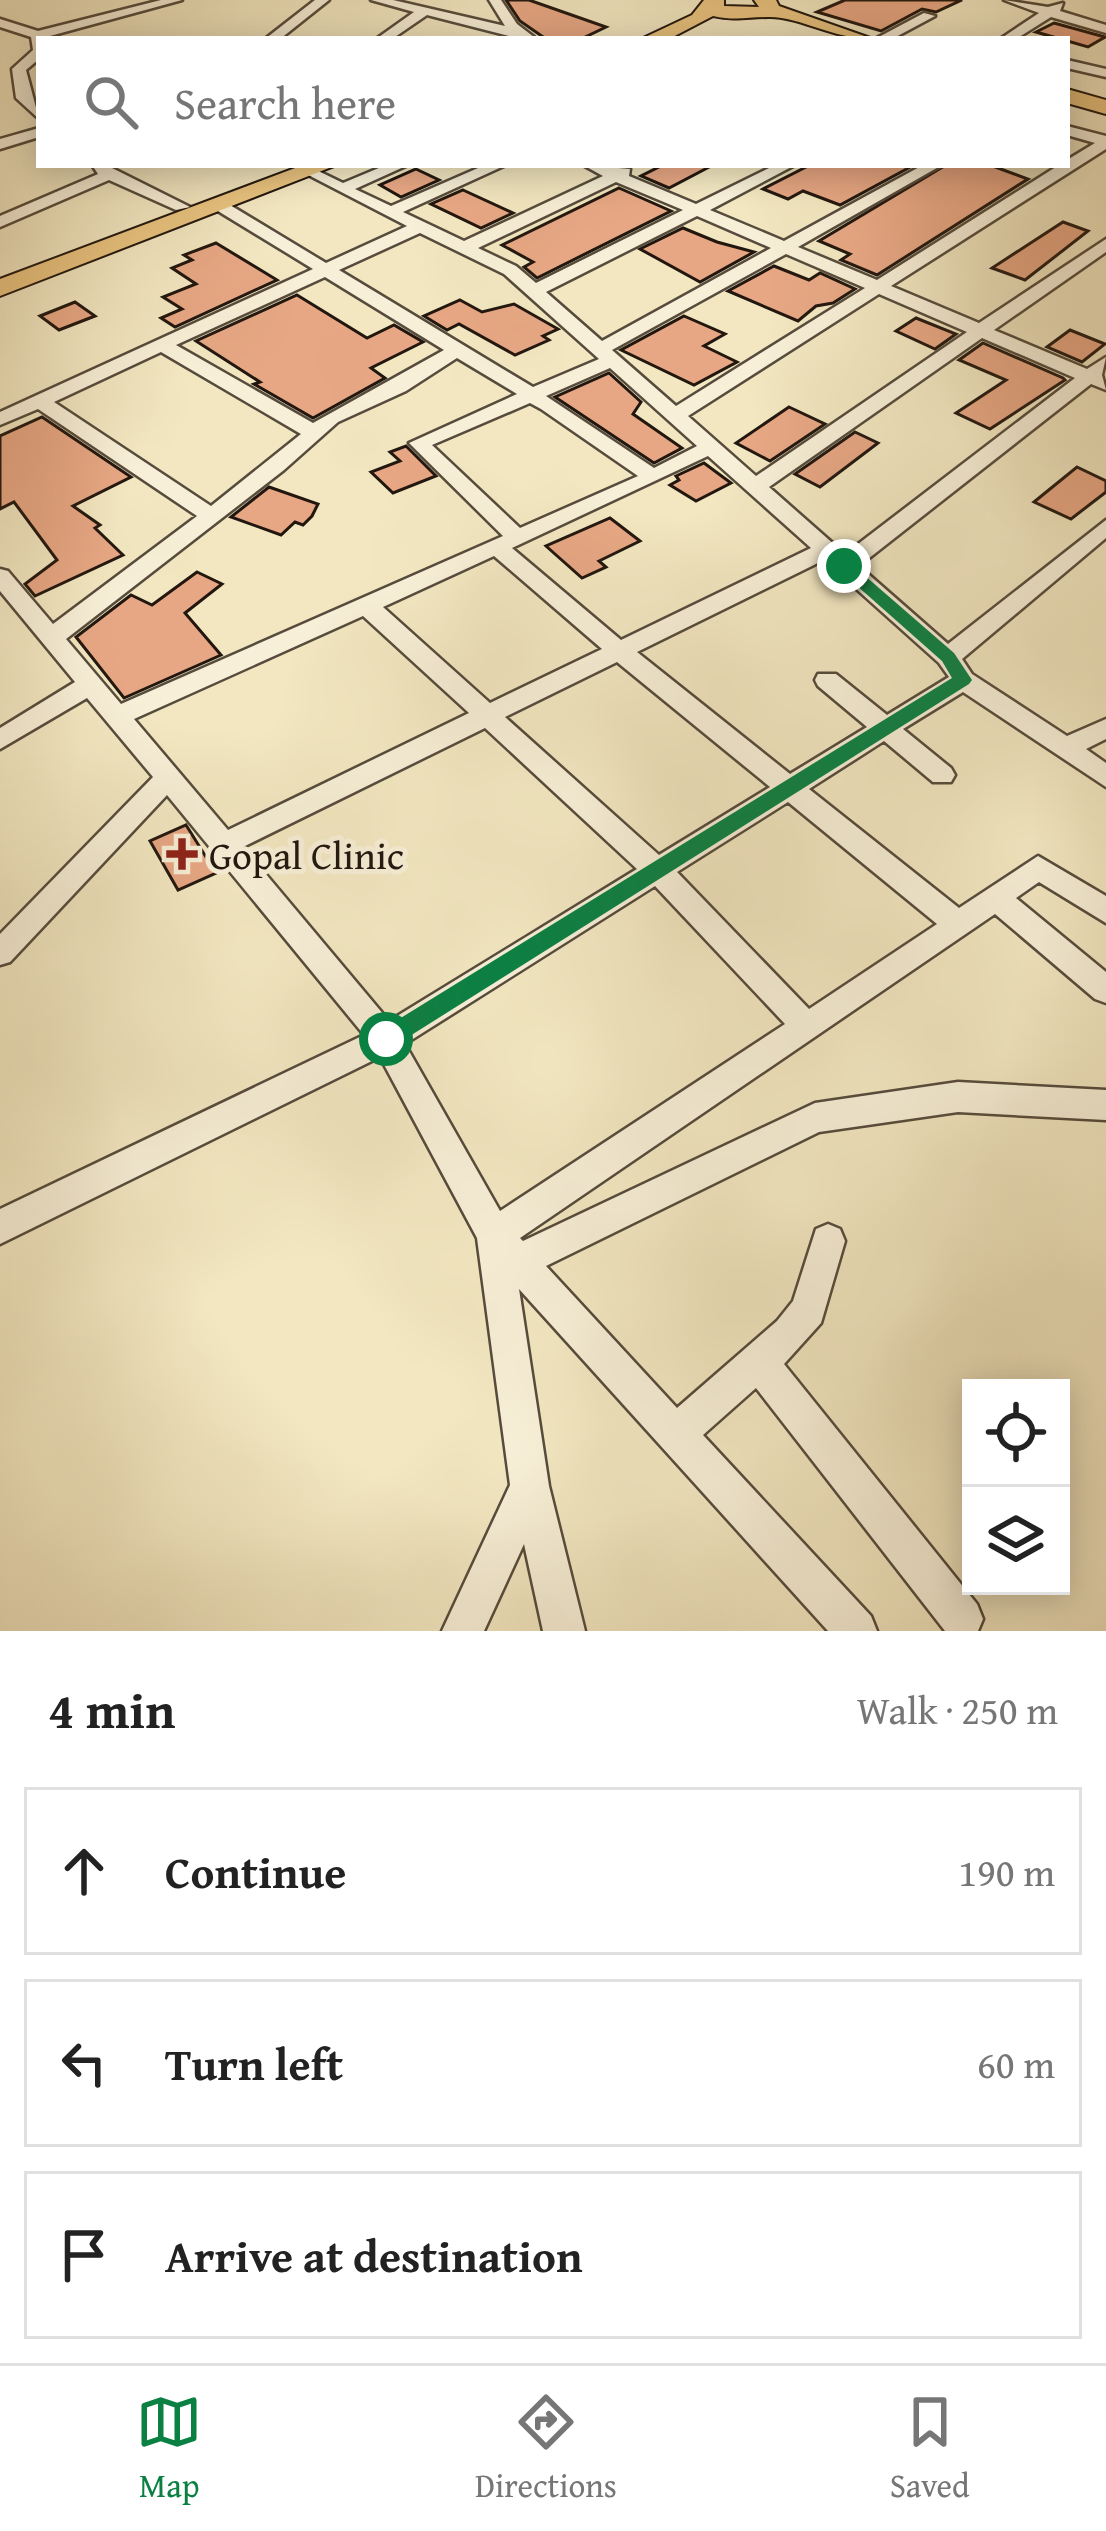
<!DOCTYPE html>
<meta charset="utf-8">
<style>
body{margin:0;font-family:"Gentium Book Plus",serif;background:#f6f6f6;color:#222}
.controls{position:absolute;right:36px;bottom:36px;display:grid;overflow:hidden;border-radius:0px;box-shadow:0 6px 30px #0003}
.controls button{width:108px;height:108px;display:grid;place-items:center;padding:0;border:0;border-bottom:3px solid #e0e0e0;background:#fff;color:#222;font:60px sans-serif}
.stop{position:absolute;width:36px;height:36px;margin:-27px;border:9px solid #0b8043;border-radius:50%;background:#fff}
.stop.end{background:#0b8043;border-color:#fff;box-shadow:0 3px 12px #0008}
.list{margin:0;padding:0;list-style:none}
h2{display:flex;justify-content:space-between;align-items:center;height:156px;margin:0;padding:0 48px;font-size:51px}
h2 small{font-size:39px;font-weight:400;color:#767676}
.list li{display:grid;grid-template-columns:78px 1fr auto;gap:36px;align-items:center;box-sizing:border-box;height:168px;margin:0 24px 24px;padding:0 24px;border:3px solid #e0e0e0;border-radius:0px}
.list b{display:block;font-size:45px;white-space:nowrap}
.list em{font-size:39px;font-style:normal;color:#767676}
.icon{flex:none;width:66px;height:66px;fill:none;stroke:currentColor;stroke-width:2;stroke-linecap:round;stroke-linejoin:round}
.map{position:relative;flex:none;width:1106px;height:1631px;overflow:hidden}
.search{position:absolute;background:#fff;box-shadow:0 6px 30px #0003;left:36px;right:36px;top:36px;height:132px;display:flex;align-items:center;gap:30px;box-sizing:border-box;padding:0 42px;border-radius:0px;color:#767676;font-size:45px}
.sheet{height:732px;background:#fff}
nav{display:flex;justify-content:space-around;align-items:center;box-sizing:border-box;height:168px;border-top:3px solid #e0e0e0;background:#fff;font-size:33px;color:#767676}
nav a{display:grid;justify-items:center;gap:6px}
nav .on{color:#0b8043}
.map>svg:first-child{display:block}
.building{fill:#e7a784;stroke:#22170f;stroke-width:3}
.lines{fill:none;stroke-linecap:round;stroke-linejoin:round}
.minor-casing{stroke:#564b3c;stroke-width:5}
.highway-casing{stroke:#22170f;stroke-width:4}
.minor{fill:#f7efd7;fill-rule:evenodd}
.highway{fill:#e9c480;fill-rule:evenodd}
.route{fill:#0b8043}
.poi-dot{fill:#8f2418;stroke:#f7efd7;stroke-width:4.5}
.labels{text-anchor:middle;dominant-baseline:central;stroke-width:10;stroke-linejoin:round;paint-order:stroke}
.poi-label{font-size:39px;fill:#22170f;stroke:#f7efd7;text-anchor:start}
</style>
<div class="map">
<svg width="1106" height="1631" viewBox="0 0 1106 1631">
<rect width="100%" height="100%" fill="#f2e7c1"/>
<filter id="stains"><feTurbulence type="fractalNoise" baseFrequency=".00167" numOctaves="4"/><feColorMatrix values="0 0 0 0 .2 0 0 0 0 .09 0 0 0 0 .02 0 0 0 .5 -.17"/></filter>
<radialGradient id="worn" r=".72"><stop offset=".6" stop-color="#630" stop-opacity="0"/><stop offset="1" stop-color="#630" stop-opacity=".3"/></radialGradient>
<g class="building">
<polygon points="506,0 529,0 606,27 581,39 546,39 520,21"/>
<polygon points="845,0 962,0 936,12 922,9 881,31 817,12"/>
<polygon points="1054,23 1105,37 1088,47 1036,32"/>
<polygon points="663,165 713,165 669,188 641,176"/>
<polygon points="810,165 914,165 840,205 803,191 788,199 763,189"/>
<polygon points="946,165 990,165 1028,179 877,275 841,260 850,254 819,241"/>
<polygon points="416,169 439,180 401,197 380,185"/>
<polygon points="619,188 671,211 537,278 524,267 533,262 502,245"/>
<polygon points="463,190 513,213 481,228 431,204"/>
<polygon points="1063,222 1088,231 1025,280 992,268"/>
<polygon points="683,228 717,242 754,252 700,282 640,249"/>
<polygon points="216,243 277,280 175,327 161,318 182,309 163,297 196,284 172,268 192,260 184,255"/>
<polygon points="774,266 809,280 820,273 855,289 833,303 816,306 798,321 728,291"/>
<polygon points="297,295 367,338 394,325 423,342 371,368 385,378 313,418 254,384 260,382 196,341"/>
<polygon points="460,300 482,312 514,304 558,329 543,336 549,340 515,355 459,324 447,330 424,316"/>
<polygon points="75,302 95,316 59,330 40,316"/>
<polygon points="684,316 725,334 704,346 737,362 694,385 621,350"/>
<polygon points="916,318 956,334 935,349 896,331"/>
<polygon points="1070,330 1105,344 1082,362 1047,347"/>
<polygon points="983,343 1063,378 1065,380 990,429 956,413 1006,380 959,360"/>
<polygon points="609,373 641,402 633,414 682,448 654,463 555,397"/>
<polygon points="789,407 825,424 770,461 736,443"/>
<polygon points="42,417 131,477 73,506 100,525 95,528 123,555 35,596 25,584 57,560 14,502 0,509 0,436"/>
<polygon points="855,432 878,443 820,487 795,474"/>
<polygon points="406,446 436,476 393,493 371,472 400,461 390,452"/>
<polygon points="704,463 731,483 696,501 670,485 679,480 676,476"/>
<polygon points="1077,467 1106,481 1106,492 1071,519 1034,502"/>
<polygon points="269,487 318,504 312,516 303,525 295,522 281,535 231,517"/>
<polygon points="610,518 640,541 599,561 606,567 582,578 546,546"/>
<polygon points="197,572 222,584 185,613 221,655 124,698 76,637 131,595 152,605"/>
<polygon points="186,825 216,873 178,890 150,841"/>
</g>
<g class="lines">
<defs>
<g id="minor">
<polygon points="161,0 182,0 39,39 39,59 26,70 39,119 16,98 12,69 33,50 31,37 0,27 0,19 38,31"/>
<polygon points="315,0 329,0 280,39 265,39"/>
<polygon points="371,0 393,0 505,26 489,0 501,0 517,24 534,37 521,39 427,15 392,39 376,39 414,12"/>
<polygon points="1004,0 1048,7 1063,3 1060,11 1106,25 1106,33 1051,17 1016,39 1000,39 1039,13"/>
<polygon points="924,13 935,16 892,39 875,39"/>
<polygon points="1067,60 1106,69 1106,77 1067,68"/>
<path d="M1067,126L1106,136V149L891,286L979,323L1106,239V252L994,330L1087,369L1106,357L1102,375L1106,390L1091,384L859,566L948,644L1106,520V538L962,659L972,674L1067,736L1106,719V739L1086,749L1106,763V787L963,692L903,729L951,768L955,775L951,782H933L884,741L809,789L959,908L1038,856L1106,896V923L1039,882L1016,898L1106,972V1003L1095,999L995,914L520,1238L523,1241L815,1103L958,1082L1106,1090V1120L958,1112L819,1132L546,1266L677,1408L777,1321L793,1301L816,1229L828,1224L840,1229L845,1241L821,1323L784,1364L977,1604L983,1619L978,1631H945L756,1388L703,1435L871,1616L877,1631H828L519,1289L549,1486L585,1631H543L524,1544L484,1631H442L510,1485L477,1238L380,1057L0,1244V1209L364,1035L167,795L10,962L0,965V934L153,777L87,698L0,749V728L75,682L0,591V569L8,571L53,624L197,516L38,409L0,425V412L313,269L213,208V202H225L326,263L407,226L289,165H306L343,183L386,165H408L355,189L391,206L485,165H506L403,212L464,241L603,176L583,165L630,169L629,176L696,204L775,165H795L710,210L784,241L923,165H942L798,247L877,280L1059,165H1067V160L1095,143L1067,135ZM616,182L683,210L536,283L516,266L478,248ZM697,216L771,248L602,341L546,292ZM420,233L504,274L599,359L533,387L339,270ZM786,254L865,288L676,406L612,350ZM325,277L444,350L313,423L176,345ZM879,294L967,332L756,476L688,416ZM982,338L1075,378L845,554L769,487ZM161,352L301,434L211,506L54,402ZM457,358L517,394L409,443L503,536L121,704L66,639L284,470L338,422L406,391ZM610,368L697,446L654,468L546,396ZM530,403L541,409L638,476L520,528L432,445ZM708,456L811,548L621,640L512,548ZM494,556L602,649L490,703L383,607ZM824,560L939,663L949,677L887,715L836,674H818L815,680L818,686L867,727L790,774L637,652ZM363,616L469,713L228,830L134,719ZM617,662L770,787L659,855L505,717ZM485,728L637,869L389,1021L243,847ZM788,802L937,924L809,1009L677,872ZM655,886L785,1024L500,1211L405,1044Z"/>
<polygon points="39,128 39,137 0,149 0,139"/>
<polygon points="92,165 106,165 190,207 176,210 109,180 0,227 0,216 98,174"/>
</g>
<g id="highway">
<path d="M704,0H724V6L759,7L754,0H776L779,6L873,39C833,39 800,17 770,17C749,17 735,21 713,16L669,39H641L692,15Z"/>
<polygon points="1067,89 1106,100 1106,114 1067,103"/>
<polygon points="303,165 337,165 0,296 0,279"/>
</g>
</defs>
<use href="#minor" class="minor-casing"/>
<use href="#highway" class="highway-casing"/>
<use href="#minor" class="minor"/>
<use href="#highway" class="highway"/>
</g>
<polygon class="route" points="838,562 849,562 954,653 972,680 969,684 394,1046 378,1046 378,1032 952,678 942,661 838,569"/>
<path class="poi-dot" d="M176 836h12v12h12v12h-12v12h-12v-12h-12v-12h12z"/>
<g class="labels">
<g class="poi-label">
<text x="209" y="854">Gopal Clinic</text>
</g>
</g>
<rect width="100%" height="100%" filter="url(#stains)"/>
<rect width="100%" height="100%" fill="url(#worn)"/>
</svg>
<div class="controls">
<button><svg class="icon" aria-label="locate" viewBox="0 0 24 24"><circle cx="12" cy="12" r="6"/><path d="M12 2v4M12 18v4M2 12h4M18 12h4"/></svg></button>
<button><svg class="icon" aria-label="layers" viewBox="0 0 24 24"><path d="M12 4l9 5-9 5-9-5zM3 14l9 5 9-5"/></svg></button>
</div>
<div class="stop" style="left:386px;top:1039px"></div>
<div class="stop end" style="left:844px;top:566px"></div>
<div class="search"><svg class="icon" aria-label="search" viewBox="0 0 24 24"><circle cx="10" cy="10" r="6"/><path d="M15 15l6 6"/></svg>Search here</div>
</div>
<section class="sheet">
<h2>4 min<small>Walk · 250 m</small></h2>
<ul class="list">
<li><svg class="icon" aria-label="ahead" viewBox="0 0 24 24"><path d="M12 20V5M6 11l6-6 6 6"/></svg><div><b>Continue</b></div><em>190 m</em></li>
<li><svg class="icon" aria-label="left" viewBox="0 0 24 24"><path d="M17 20v-9H6M10 6l-5 5 5 5"/></svg><div><b>Turn left</b></div><em>60 m</em></li>
<li><svg class="icon" aria-label="arrive" viewBox="0 0 24 24"><path d="M6 21V4h12l-3 4 3 4H6"/></svg><div><b>Arrive at destination</b></div></li>
</ul>
</section>
<nav>
<a class="on"><svg class="icon" aria-label="map" viewBox="0 0 24 24"><path d="M3 6l6-2 6 2 6-2v14l-6 2-6-2-6 2zM9 4v14M15 6v14"/></svg>Map</a>
<a><svg class="icon" aria-label="directions" viewBox="0 0 24 24"><path d="M12 3l9 9-9 9-9-9zM9 14v-3h6M13 9l2 2-2 2"/></svg>Directions</a>
<a><svg class="icon" aria-label="saved" viewBox="0 0 24 24"><path d="M7 4h10v16l-5-4-5 4z"/></svg>Saved</a>
</nav>
